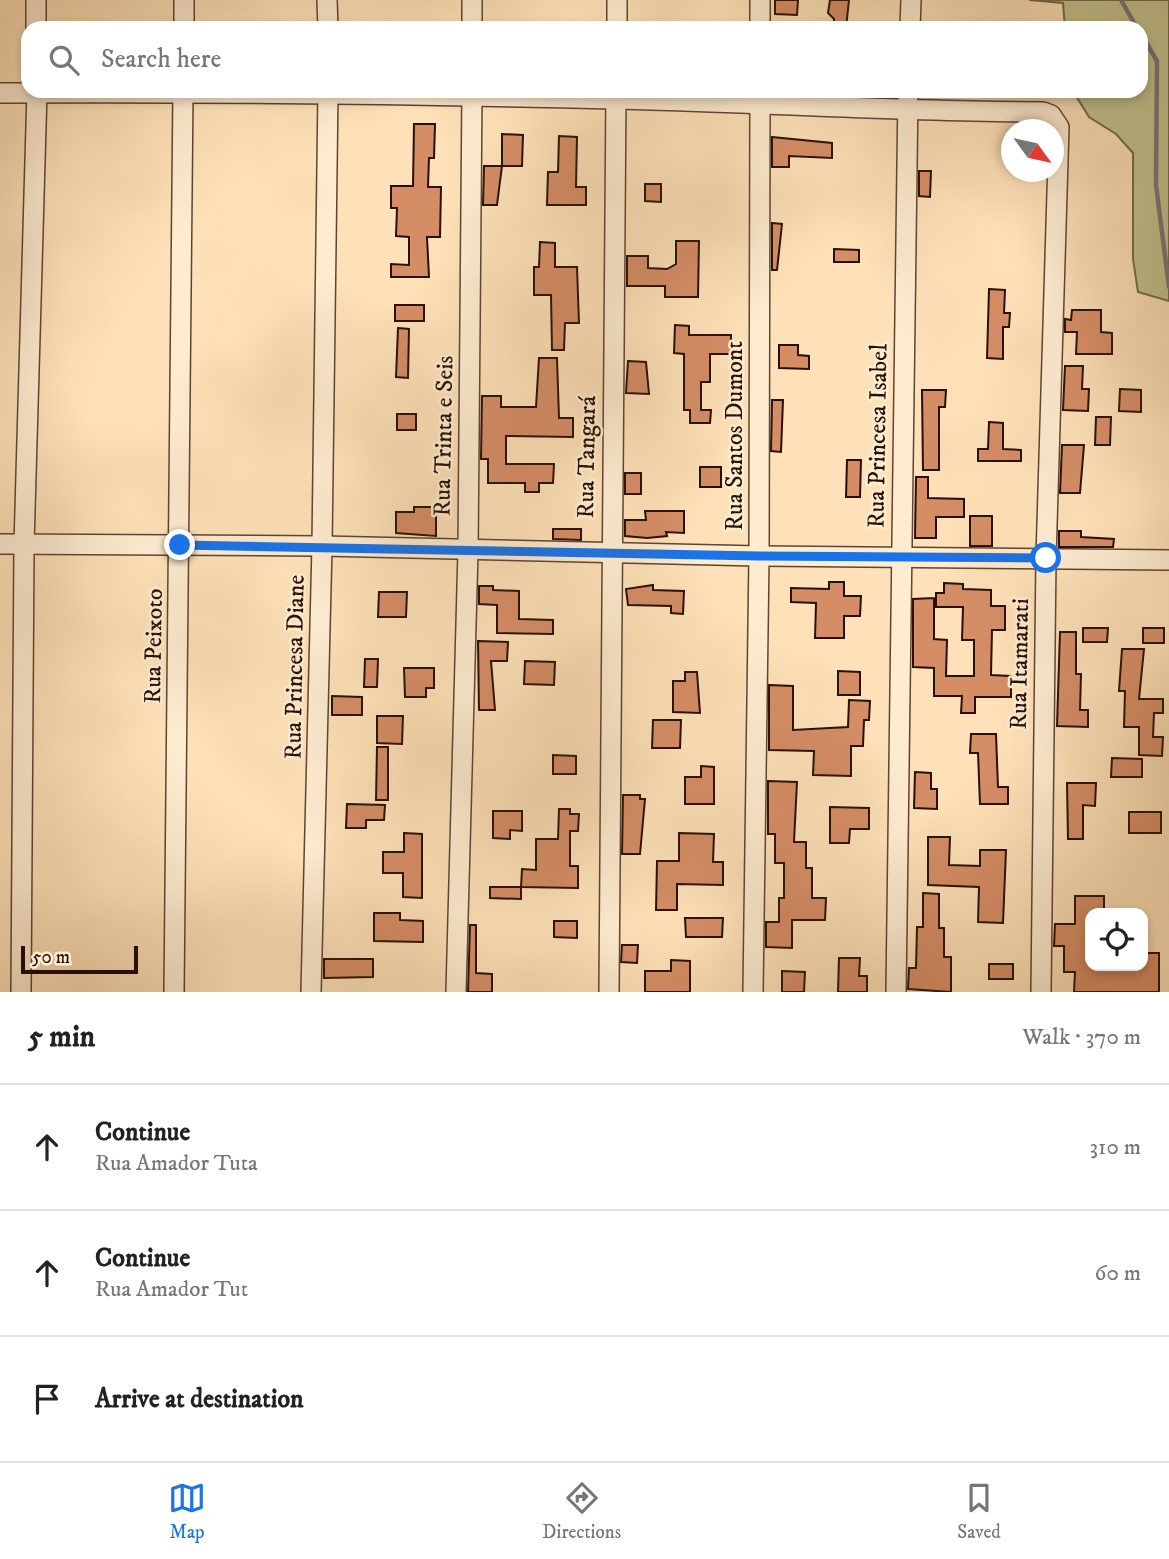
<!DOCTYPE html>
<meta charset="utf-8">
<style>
body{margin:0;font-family:"IM FELL DW Pica",serif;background:#f6f6f6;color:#222}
.controls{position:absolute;right:21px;bottom:21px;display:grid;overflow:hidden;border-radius:14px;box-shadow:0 4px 10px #0003}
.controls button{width:63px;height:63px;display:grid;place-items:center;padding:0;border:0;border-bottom:2px solid #e0e0e0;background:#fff;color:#222;font:35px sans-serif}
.compass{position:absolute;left:1001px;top:119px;width:63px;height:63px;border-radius:50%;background:#fff;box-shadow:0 4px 10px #0003;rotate:123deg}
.scale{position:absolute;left:21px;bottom:18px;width:117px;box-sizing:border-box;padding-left:7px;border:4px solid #291006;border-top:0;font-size:19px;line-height:24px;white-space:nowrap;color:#291006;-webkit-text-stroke:5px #feecd1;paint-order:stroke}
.stop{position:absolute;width:21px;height:21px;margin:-16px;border:5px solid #1a73e8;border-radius:50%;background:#fff}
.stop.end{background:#1a73e8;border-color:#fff;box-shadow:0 2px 7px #0008}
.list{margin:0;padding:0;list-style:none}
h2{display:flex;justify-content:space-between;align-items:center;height:91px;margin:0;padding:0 28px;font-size:30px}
h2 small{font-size:23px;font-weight:400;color:#767676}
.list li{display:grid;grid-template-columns:46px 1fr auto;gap:21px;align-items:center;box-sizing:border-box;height:126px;padding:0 28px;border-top:2px solid #e0e0e0}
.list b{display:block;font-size:26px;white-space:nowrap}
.list p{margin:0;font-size:23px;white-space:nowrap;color:#767676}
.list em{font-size:23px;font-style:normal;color:#767676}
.icon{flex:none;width:38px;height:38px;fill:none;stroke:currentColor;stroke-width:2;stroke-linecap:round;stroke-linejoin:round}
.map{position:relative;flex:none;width:1169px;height:992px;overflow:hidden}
.search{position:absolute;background:#fff;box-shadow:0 4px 10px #0003;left:21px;right:21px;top:21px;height:77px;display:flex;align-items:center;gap:18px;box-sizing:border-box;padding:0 24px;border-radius:21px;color:#767676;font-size:26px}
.sheet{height:469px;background:#fff}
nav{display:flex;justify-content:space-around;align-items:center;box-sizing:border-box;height:98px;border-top:2px solid #e0e0e0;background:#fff;font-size:19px;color:#767676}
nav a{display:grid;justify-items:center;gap:4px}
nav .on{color:#1a73e8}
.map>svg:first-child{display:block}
.green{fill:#c0c28e;stroke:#74694a;stroke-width:2}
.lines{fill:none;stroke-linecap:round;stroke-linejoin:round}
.stream{stroke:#757673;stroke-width:4.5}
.building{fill:#d58d66;stroke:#291006;stroke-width:2}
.minor-casing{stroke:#5e4432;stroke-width:22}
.minor{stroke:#feecd1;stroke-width:19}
.route{stroke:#1a73e8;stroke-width:9}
.labels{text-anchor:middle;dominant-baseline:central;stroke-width:5;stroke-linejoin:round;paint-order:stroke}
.street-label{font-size:24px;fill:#291006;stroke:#feecd1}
</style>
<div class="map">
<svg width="1169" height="992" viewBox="0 0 1169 992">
<rect width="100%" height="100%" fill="#fee1b8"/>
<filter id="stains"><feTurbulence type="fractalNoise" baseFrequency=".00286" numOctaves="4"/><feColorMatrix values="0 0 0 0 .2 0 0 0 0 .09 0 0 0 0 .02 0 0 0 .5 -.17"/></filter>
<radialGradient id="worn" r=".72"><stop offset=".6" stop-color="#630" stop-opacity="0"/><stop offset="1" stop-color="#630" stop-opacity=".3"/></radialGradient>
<polygon class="green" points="1029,0 1169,0 1169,301 1138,292 1133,259 1133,153 1116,134 1089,117 1073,91 1141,91 1141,28 1065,28 1063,3"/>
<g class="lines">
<g class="stream">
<polyline points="1121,0 1137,28"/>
<polyline points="1141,34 1157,61 1156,185 1169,287"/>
</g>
</g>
<g class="building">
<polygon points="775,0 798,0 797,15 775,14"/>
<polygon points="830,0 849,0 846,28 834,28 834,19 828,13"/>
<polygon points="414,124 435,124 434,158 429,158 428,187 441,187 440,237 427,237 429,277 391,277 391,264 409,265 409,237 396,236 397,208 391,208 391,186 413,186"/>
<polygon points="502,134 523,135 522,166 502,166"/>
<polygon points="559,136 577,137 576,187 586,187 586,205 547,205 548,172 558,172"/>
<polygon points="772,137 832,143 832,158 789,156 789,167 772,167"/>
<polygon points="484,166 502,166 497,205 483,205"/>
<polygon points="919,171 931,171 930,197 919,196"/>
<polygon points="645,184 661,184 661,202 645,201"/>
<polygon points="772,223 782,224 777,270 772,270"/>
<polygon points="676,241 699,241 698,297 665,297 665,286 627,286 627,256 648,256 648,268 667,269 676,264"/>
<polygon points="540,242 555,243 555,267 577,267 579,323 565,323 564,350 552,350 551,295 534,295 534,267 539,267"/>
<polygon points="834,249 859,250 859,262 834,262"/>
<polygon points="989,289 1005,290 1004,313 1010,313 1009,327 1003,327 1003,359 987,358"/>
<rect x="395" y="305" width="29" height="16"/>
<polygon points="1072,310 1101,310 1101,332 1112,333 1112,354 1076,354 1077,332 1065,332 1065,319 1071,320"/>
<polygon points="675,325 689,326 689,335 731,335 731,354 710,354 710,382 701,382 701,410 711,410 710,423 690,423 690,410 684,410 684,354 674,353"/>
<polygon points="398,328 409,329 408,378 396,377"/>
<polygon points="779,345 798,345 798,355 809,356 809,369 779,368"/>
<polygon points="539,358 557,358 559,418 573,418 573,437 506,436 506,464 554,464 553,483 539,483 539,492 525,492 525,483 488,483 488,459 481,459 482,396 501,396 501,407 536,407"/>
<polygon points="628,361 646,362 649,394 626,393"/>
<polygon points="1065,366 1083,366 1082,389 1089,389 1088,411 1063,410"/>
<polygon points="1120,389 1141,390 1141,412 1119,411"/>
<polygon points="922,390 946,390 945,407 939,407 939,470 923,470"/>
<polygon points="772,400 783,400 781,452 771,451"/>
<rect x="397" y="414" width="19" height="16"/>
<polygon points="1096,417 1111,417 1110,445 1095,445"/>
<polygon points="989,422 1003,423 1003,449 1021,450 1021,461 978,461 978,449 988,449"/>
<polygon points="1062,445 1084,445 1080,493 1060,493"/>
<polygon points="847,460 861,460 860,497 846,497"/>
<rect x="700" y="467" width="21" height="20"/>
<rect x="625" y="473" width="16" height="21"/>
<polygon points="916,477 928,477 928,498 964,499 964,517 936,517 936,538 915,538"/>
<polygon points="414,507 436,507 436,536 396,533 396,512 414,512"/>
<polygon points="645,511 684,511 684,533 666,532 667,536 647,538 625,536 625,520 646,520"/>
<rect x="970" y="516" width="22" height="30"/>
<polygon points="553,529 581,529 581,540 553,539"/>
<polygon points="1059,531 1081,531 1081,537 1114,539 1113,547 1059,547"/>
<polygon points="829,582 844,582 844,596 861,596 860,616 844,616 844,638 815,638 816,603 791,602 791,588 829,589"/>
<polygon points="944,583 963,584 963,589 991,590 991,606 1005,606 1005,630 992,630 991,675 1011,676 1011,697 975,697 975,713 961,713 962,696 934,696 934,668 913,667 913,599 934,598 934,639 947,640 946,676 974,676 974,640 962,640 963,607 936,607 936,593 944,593"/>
<polygon points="653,585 653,590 684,591 683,614 671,613 671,606 628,605 626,589"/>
<polygon points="479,586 493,586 493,590 519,591 519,619 553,620 553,634 497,633 497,605 479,604"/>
<polygon points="379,592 407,592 406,617 378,617"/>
<polygon points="1083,628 1108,628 1107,642 1083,642"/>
<rect x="1143" y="628" width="21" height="15"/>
<polygon points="1060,632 1076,632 1076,674 1081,674 1080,710 1088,710 1088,727 1057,726"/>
<polygon points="478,641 508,642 507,661 491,661 495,710 479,710"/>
<polygon points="1122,649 1144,649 1139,699 1163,699 1163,713 1154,713 1153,737 1163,737 1162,756 1139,755 1139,727 1124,727 1125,691 1119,691"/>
<polygon points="365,659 378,659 377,687 364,687"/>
<polygon points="525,661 555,662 554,685 524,684"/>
<polygon points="404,668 434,668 434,688 426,688 426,697 405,697"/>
<polygon points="838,671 860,672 860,695 838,695"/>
<polygon points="685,672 697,672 700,713 673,712 673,681 685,681"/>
<polygon points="769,685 793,686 793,730 848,727 849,700 870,701 869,720 864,720 863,746 851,746 851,776 813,775 814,751 769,750"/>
<polygon points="332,696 362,697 362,715 332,715"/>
<polygon points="377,716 403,716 402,744 377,743"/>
<polygon points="653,720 681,720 680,748 652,748"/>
<polygon points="971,734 996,734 998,787 1008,787 1008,804 980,804 978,753 970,753"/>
<polygon points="377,747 388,747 388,800 376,800"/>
<polygon points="553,755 576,756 576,774 553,774"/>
<polygon points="1112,758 1142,759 1142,777 1111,777"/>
<polygon points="701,766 714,767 714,804 685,804 685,777 701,777"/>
<polygon points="915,772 931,773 931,789 937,789 937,809 914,808"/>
<polygon points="768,781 797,782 794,842 806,842 806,868 812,868 812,898 826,898 825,920 792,920 792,948 766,947 766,922 779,922 779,898 784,898 784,863 775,863 775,834 768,834"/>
<polygon points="1067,783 1096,783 1095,806 1083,805 1083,839 1068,839"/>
<polygon points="623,795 640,795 640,799 645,799 640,854 622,854"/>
<polygon points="347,804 385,805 384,820 366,820 366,828 346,828"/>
<polygon points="830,807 869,808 869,829 850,829 849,843 830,843"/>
<polygon points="559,809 570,809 570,814 579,814 578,831 570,831 570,866 578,866 578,888 521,887 522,869 536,870 536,839 558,839"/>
<polygon points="493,811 522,811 522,831 510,830 510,839 493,838"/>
<rect x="1129" y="812" width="32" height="21"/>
<polygon points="404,833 422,834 422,898 403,897 403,873 383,873 383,852 404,852"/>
<polygon points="679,833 714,834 713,862 723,862 723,885 677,884 677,910 656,910 657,861 679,861"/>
<polygon points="928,837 950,837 949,865 980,866 980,850 1006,850 1003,923 978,922 979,887 928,885"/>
<polygon points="490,887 521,887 521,899 490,898"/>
<polygon points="923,893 939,894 939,928 944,928 944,957 951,957 951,992 908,989 909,968 916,968 917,927 923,927"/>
<polygon points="1075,896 1104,896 1104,913 1090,913 1090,966 1143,966 1143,953 1159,953 1159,992 1074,992 1075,972 1064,972 1064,946 1054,946 1055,924 1075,924"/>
<polygon points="374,913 400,913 400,920 423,921 423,942 374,941"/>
<polygon points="685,918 723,918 722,937 686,937"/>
<polygon points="554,921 577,921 577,938 554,937"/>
<polygon points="470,925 476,925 476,973 492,974 492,992 468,992"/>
<polygon points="622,945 638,945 637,963 621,962"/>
<polygon points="839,958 860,958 859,976 867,976 867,992 838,992"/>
<polygon points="324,959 373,959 373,977 324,978"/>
<polygon points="671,960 690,961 690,992 645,992 645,971 671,971"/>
<rect x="989" y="964" width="24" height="15"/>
<polygon points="782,971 805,972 804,992 782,992"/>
</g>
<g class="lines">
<defs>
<g id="minor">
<polyline points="36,0 36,28"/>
<polyline points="327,0 328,28"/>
<polyline points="472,0 472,28"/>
<polyline points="760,0 760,28"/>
<polyline points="184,28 184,0"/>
<polyline points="617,28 617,0"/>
<polyline points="910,28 911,0"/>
<path d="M0,93C205,92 410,94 614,99C758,102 900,112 1043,112L1051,115L1059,127L1046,558L1041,992"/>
<polyline points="0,544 322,546 759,556 1169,560"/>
<polyline points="21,992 24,545 37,91"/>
<polyline points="174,992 183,91"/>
<polyline points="311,992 322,546 328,91"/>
<polyline points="456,992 468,551 472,91"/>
<polyline points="609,992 616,91"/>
<polyline points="753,992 759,556 760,91"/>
<polyline points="896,992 908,91"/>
</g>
</defs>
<use href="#minor" class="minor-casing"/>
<use href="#minor" class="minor"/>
</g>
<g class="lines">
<polyline class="route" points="180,545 759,556 1046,558"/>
</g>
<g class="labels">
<g class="street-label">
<text transform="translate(444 436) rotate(-89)">Rua Trinta e Seis</text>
<text transform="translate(735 436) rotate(-90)">Rua Santos Dumont</text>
<text transform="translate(878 436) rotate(-89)">Rua Princesa Isabel</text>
<text transform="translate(587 457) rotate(-89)">Rua Tangará</text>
<text transform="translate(154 646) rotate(-89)">Rua Peixoto</text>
<text transform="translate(1020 664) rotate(-89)">Rua Itamarati</text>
<text transform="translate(295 667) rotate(-89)">Rua Princesa Diane</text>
</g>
</g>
<rect width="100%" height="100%" filter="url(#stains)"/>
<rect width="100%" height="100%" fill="url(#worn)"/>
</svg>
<div class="controls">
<button><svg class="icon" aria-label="locate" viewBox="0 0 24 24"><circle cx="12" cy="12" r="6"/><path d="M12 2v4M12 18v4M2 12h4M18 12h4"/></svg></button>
</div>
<svg class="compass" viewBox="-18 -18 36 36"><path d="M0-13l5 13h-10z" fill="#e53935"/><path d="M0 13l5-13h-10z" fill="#767676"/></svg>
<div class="scale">50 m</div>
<div class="stop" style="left:1046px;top:558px"></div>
<div class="stop end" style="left:180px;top:545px"></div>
<div class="search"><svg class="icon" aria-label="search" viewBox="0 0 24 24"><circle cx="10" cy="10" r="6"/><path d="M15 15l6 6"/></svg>Search here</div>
</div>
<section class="sheet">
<h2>5 min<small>Walk · 370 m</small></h2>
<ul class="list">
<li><svg class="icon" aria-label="ahead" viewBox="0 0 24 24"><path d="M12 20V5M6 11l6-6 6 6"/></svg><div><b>Continue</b><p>Rua Amador Tuta</p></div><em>310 m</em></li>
<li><svg class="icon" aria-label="ahead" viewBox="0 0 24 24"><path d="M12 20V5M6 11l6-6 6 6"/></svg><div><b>Continue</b><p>Rua Amador Tut</p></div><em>60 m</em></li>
<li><svg class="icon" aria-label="arrive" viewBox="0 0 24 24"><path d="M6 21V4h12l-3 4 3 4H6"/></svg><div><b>Arrive at destination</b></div></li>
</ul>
</section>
<nav>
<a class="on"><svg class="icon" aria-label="map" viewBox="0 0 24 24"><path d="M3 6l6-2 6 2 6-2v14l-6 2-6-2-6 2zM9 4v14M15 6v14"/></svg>Map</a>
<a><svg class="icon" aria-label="directions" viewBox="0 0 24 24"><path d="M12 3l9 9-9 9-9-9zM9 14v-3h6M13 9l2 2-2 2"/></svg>Directions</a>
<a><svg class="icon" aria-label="saved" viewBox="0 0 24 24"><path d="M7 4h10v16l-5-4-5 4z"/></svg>Saved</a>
</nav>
